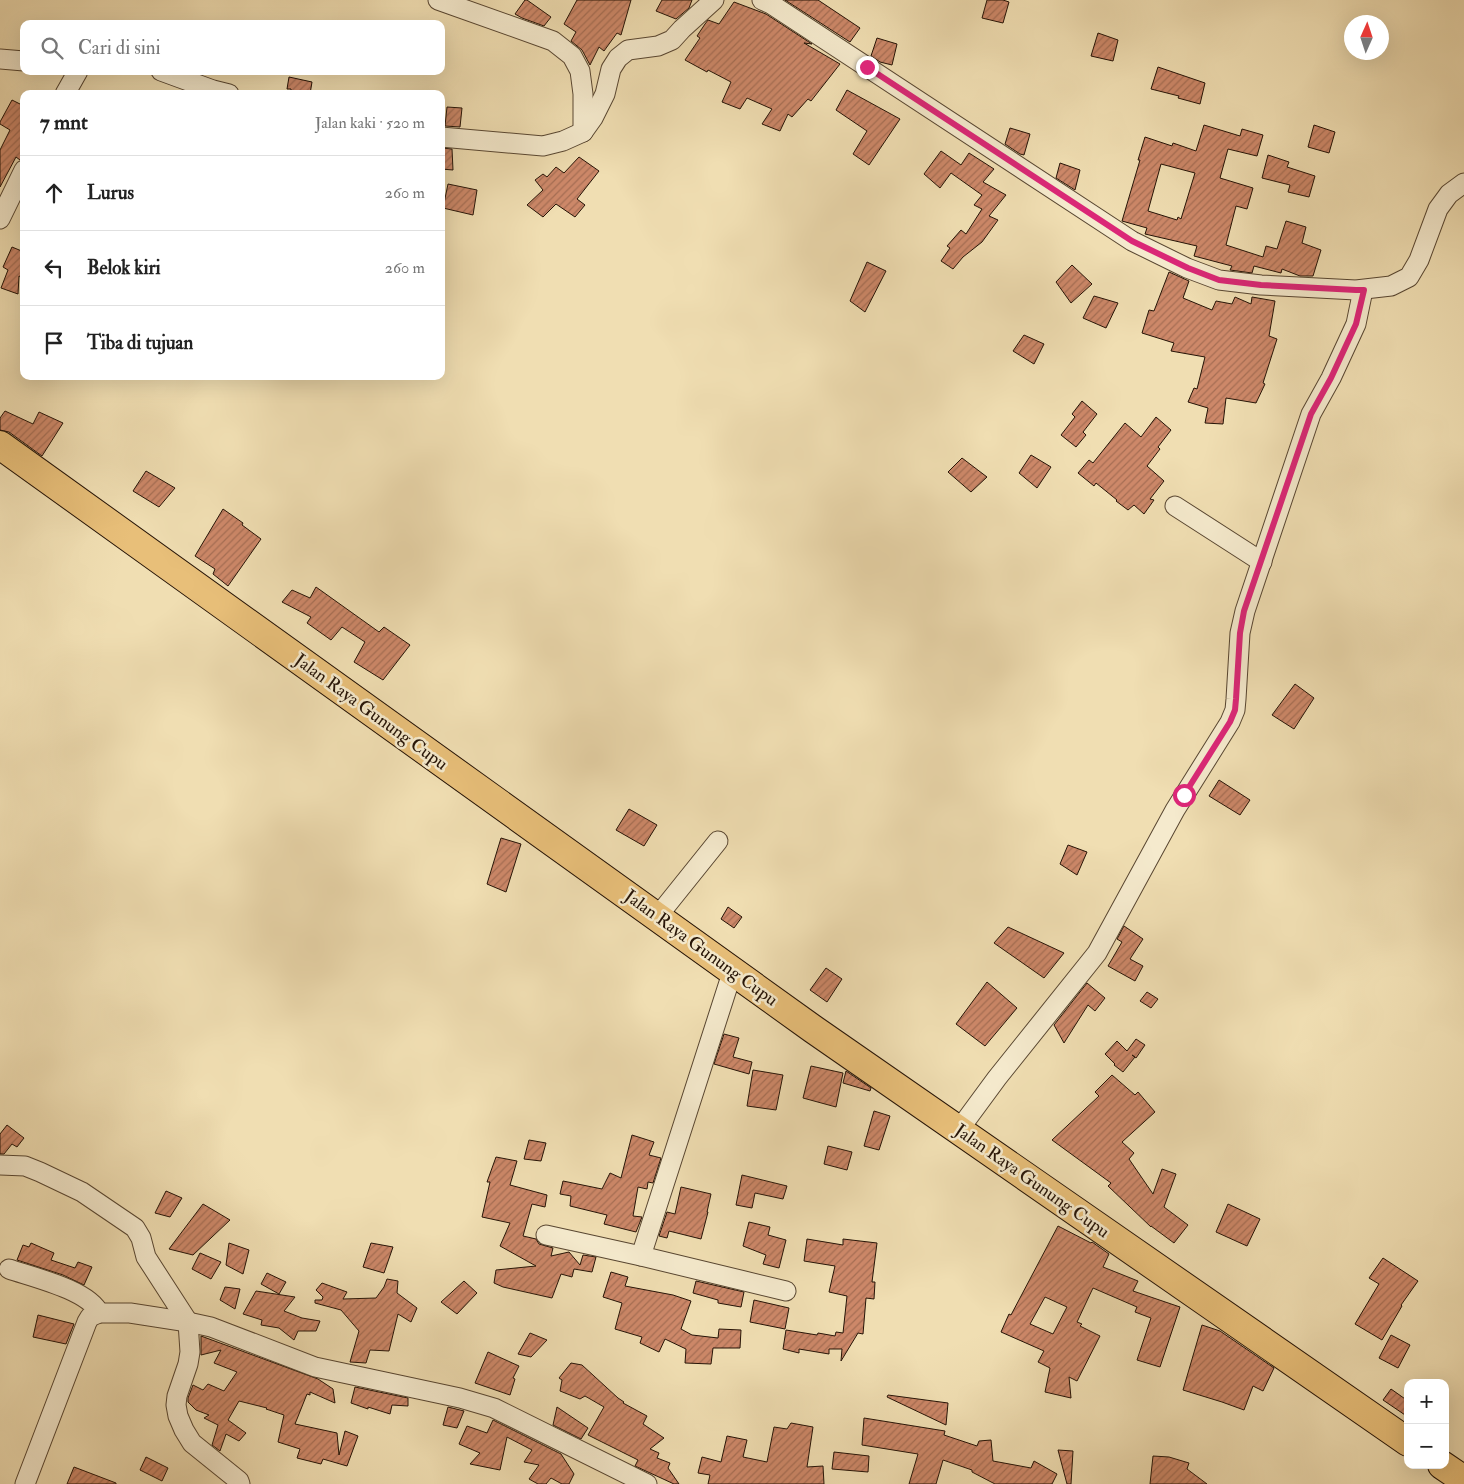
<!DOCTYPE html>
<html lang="id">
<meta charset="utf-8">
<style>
body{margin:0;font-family:"IM FELL Double Pica",serif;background:#f6f6f6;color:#222}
.controls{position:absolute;right:15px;bottom:15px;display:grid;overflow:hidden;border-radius:10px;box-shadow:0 5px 20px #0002}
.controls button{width:45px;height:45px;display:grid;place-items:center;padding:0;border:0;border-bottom:1px solid #e0e0e0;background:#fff;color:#222;font:25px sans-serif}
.compass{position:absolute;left:1344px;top:15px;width:45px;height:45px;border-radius:50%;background:#fff;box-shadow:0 5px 20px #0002;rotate:3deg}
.stop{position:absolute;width:15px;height:15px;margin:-11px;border:4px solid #db2777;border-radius:50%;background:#fff}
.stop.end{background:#db2777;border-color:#fff;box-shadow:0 1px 5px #0008}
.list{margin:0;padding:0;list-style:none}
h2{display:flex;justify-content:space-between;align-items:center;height:65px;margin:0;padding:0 20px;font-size:21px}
h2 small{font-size:16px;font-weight:400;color:#767676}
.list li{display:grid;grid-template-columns:32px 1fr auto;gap:15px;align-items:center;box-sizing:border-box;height:75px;padding:0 20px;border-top:1px solid #e0e0e0}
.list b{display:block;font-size:19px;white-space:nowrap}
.list em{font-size:16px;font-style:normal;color:#767676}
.icon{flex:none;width:28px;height:28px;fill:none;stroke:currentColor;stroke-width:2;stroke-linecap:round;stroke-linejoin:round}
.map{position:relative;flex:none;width:1464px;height:1484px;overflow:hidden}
.search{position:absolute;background:#fff;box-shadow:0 5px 20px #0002;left:20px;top:20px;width:425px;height:55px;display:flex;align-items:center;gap:12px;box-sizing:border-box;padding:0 18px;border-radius:10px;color:#767676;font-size:19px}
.panel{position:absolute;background:#fff;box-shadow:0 5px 20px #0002;left:20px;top:90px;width:425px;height:290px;border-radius:10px}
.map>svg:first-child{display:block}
.building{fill:url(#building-hatch);stroke:#251306;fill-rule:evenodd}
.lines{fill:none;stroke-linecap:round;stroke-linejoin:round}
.minor-casing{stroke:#584631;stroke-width:21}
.highway-casing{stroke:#251306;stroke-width:30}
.minor{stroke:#f5eacd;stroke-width:19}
.highway{stroke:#e8bf79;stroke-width:28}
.route{stroke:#db2777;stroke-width:6}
.labels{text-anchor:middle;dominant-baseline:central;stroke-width:5;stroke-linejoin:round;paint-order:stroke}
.street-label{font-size:18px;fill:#251306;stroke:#f5eacd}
</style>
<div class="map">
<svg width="1464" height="1484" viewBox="0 0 1464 1484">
<defs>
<pattern id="building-hatch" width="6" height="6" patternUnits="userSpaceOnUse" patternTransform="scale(1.25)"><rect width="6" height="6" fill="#cd8869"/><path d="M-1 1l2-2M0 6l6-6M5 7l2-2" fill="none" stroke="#a66e54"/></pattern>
</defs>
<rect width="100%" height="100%" fill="#f0deb2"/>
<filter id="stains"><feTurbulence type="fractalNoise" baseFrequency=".004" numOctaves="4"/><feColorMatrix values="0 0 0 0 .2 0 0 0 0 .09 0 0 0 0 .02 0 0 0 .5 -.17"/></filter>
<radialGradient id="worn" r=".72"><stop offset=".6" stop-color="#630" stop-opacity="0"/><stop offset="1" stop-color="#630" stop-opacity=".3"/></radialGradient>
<g class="building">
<polygon points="525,0 527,0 551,17 544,26 522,18 515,14"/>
<polygon points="577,0 631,0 621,35 617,33 604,51 599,47 590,65 582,50 571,41 576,32 564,24"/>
<polygon points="662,0 692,0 689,8 676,19 656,11"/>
<polygon points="785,0 818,0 860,28 850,42"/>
<polygon points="987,0 1003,0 1009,2 1003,23 982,18"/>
<polygon points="734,2 766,14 812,44 804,43 840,64 811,101 808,99 792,117 788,114 780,131 762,124 772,109 747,98 740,109 722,102 731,82 708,70 707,72 685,60 700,38 697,36 705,24 708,20 719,24"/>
<polygon points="1098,33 1118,40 1113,61 1091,56"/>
<polygon points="877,38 897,44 892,65 880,62 871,56"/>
<polygon points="1158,67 1205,83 1200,104 1178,98 1179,96 1151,89"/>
<polygon points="289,77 312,82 310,94 291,94 291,89 287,89"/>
<polygon points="847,90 900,119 869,165 853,154 867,131 836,110"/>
<polygon points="12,100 24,106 24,151 20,160 16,157 0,187 0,150 10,130 0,124 0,122"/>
<polygon points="447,107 462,108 460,127 445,126"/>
<path d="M1204,125L1240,136L1242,129L1263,135L1257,156L1228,149L1220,178L1253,188L1247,209L1236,206L1226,245L1263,257L1266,246L1277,249L1286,221L1306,227L1302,243L1321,250L1313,276H1300L1282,269L1281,273L1254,266L1252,273L1230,270L1232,266L1194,256L1197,246L1145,234L1147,228L1122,221L1140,160H1138L1145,137L1172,146L1173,143L1196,151ZM1161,164L1195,173L1181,219L1178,217L1177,220L1148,211Z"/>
<polygon points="1314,125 1335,132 1329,153 1308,147"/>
<polygon points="1010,128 1030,134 1024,155 1020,154 1005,144"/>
<polygon points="442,148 452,149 453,170 441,169"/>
<polygon points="941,151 961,165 969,153 994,169 983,182 1006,195 989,216 998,220 982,242 963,257 953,269 941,261 950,248 947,246 961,230 966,234 982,209 974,205 982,195 951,173 940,188 924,174"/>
<polygon points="1268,155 1289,162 1287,167 1315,176 1309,197 1288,192 1290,185 1262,178"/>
<polygon points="579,157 599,171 577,199 585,205 575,217 556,204 543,217 527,205 543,190 535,180 543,174 547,177 556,167 564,173"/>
<polygon points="1060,163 1080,170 1075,190 1056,178"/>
<polygon points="448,184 477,190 473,215 443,208"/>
<polygon points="12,247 24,252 24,278 19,276 18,294 1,288 8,270 3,267"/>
<polygon points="867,262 886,271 865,312 850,301"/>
<polygon points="1072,265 1092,284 1071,303 1056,282"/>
<polygon points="1169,272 1189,281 1183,298 1212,310 1216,301 1232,304 1235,297 1251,304 1252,297 1275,301 1269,336 1277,339 1263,383 1265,384 1256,403 1226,398 1223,424 1205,423 1208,408 1188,402 1194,388 1197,389 1205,357 1171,351 1174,343 1142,333 1149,310 1154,311"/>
<polygon points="1094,296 1118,303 1106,328 1083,318"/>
<polygon points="1024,335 1044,344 1034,364 1013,351"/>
<polygon points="1082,401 1097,414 1083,432 1086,435 1076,447 1061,435 1075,417 1072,414"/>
<polygon points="5,411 33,424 39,412 63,423 42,456 9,432 0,430 0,418"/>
<polygon points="1156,417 1171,430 1158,447 1160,449 1147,466 1164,481 1150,499 1154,500 1144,514 1134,505 1128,510 1116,501 1117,500 1096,483 1094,486 1078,473 1089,460 1093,463 1125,423 1141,437"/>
<polygon points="1031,455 1051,467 1037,488 1019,473"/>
<polygon points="962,458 987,477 971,492 948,472"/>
<polygon points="146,471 175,488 159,507 133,491"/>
<polygon points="223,509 243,523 242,525 261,539 228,586 213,574 215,569 195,556"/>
<polygon points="316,587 379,632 384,627 410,645 383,680 354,662 365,642 342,627 331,640 307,623 311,617 282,602 292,590 310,598"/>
<polygon points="1295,684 1314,698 1294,729 1272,715"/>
<polygon points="1219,780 1250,800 1240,815 1209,796"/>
<polygon points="629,809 657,825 644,846 616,830"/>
<polygon points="501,838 521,844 506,892 487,884"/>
<polygon points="1068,845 1087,852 1077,875 1060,864"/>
<polygon points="728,907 742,917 734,928 721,919"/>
<polygon points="1124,926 1143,939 1130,959 1143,966 1135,981 1108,966 1122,942 1117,939"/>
<polygon points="1008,927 1064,953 1044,978 994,943"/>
<polygon points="826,968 842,979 827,1002 810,990"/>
<polygon points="987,982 1017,1008 985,1046 956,1024"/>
<polygon points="1087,983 1105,998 1095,1011 1088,1005 1064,1043 1054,1025"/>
<polygon points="1147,992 1158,999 1151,1008 1140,1001"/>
<polygon points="724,1034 739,1038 733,1057 752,1062 749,1074 714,1064"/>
<polygon points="1136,1039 1145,1045 1136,1058 1132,1055 1135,1057 1123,1072 1114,1065 1115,1064 1105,1054 1117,1041 1127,1051"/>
<polygon points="811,1066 843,1073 836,1107 803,1098"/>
<polygon points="753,1070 783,1075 776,1110 747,1106"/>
<polygon points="846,1071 871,1088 870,1091 843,1083"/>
<polygon points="1112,1075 1135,1095 1138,1092 1155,1112 1122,1142 1134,1153 1129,1159 1153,1194 1162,1169 1176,1174 1164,1207 1188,1225 1174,1243 1151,1226 1151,1227 1108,1186 1111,1183 1052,1140 1099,1096 1095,1092"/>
<polygon points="874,1111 890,1116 879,1150 864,1146"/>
<polygon points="7,1125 24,1138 17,1147 12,1144 4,1154 0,1154 0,1134"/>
<polygon points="632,1135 654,1142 649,1155 661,1158 653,1183 648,1182 647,1189 638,1187 633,1216 642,1217 636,1232 604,1224 607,1215 570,1206 571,1196 560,1194 563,1181 602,1189 610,1173 621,1178"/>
<polygon points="529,1140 546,1143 541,1161 524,1159"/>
<polygon points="828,1146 852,1152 847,1170 824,1164"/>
<polygon points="496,1157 517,1161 510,1185 547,1195 545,1207 532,1204 523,1236 536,1239 539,1244 553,1248 551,1256 569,1252 580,1265 583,1255 596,1257 592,1272 574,1269 572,1277 561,1274 552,1298 503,1287 494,1283 496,1270 536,1266 500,1246 510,1223 482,1217 490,1182 487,1182"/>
<polygon points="742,1175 787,1186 783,1199 755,1193 752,1208 736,1205"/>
<polygon points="681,1187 711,1194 707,1212 708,1212 701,1239 669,1231 667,1238 659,1236 667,1212 675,1214"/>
<polygon points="166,1191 182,1198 170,1217 155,1213"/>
<polygon points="203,1204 230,1220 193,1255 169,1249"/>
<polygon points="1228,1204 1260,1219 1247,1246 1216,1232"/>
<polygon points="749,1222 770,1227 768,1235 786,1240 779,1268 763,1264 766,1255 743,1246"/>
<path d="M1058,1226L1091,1243L1092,1242L1109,1254L1103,1267L1138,1281L1133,1291L1180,1307L1160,1367L1137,1360L1151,1318L1135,1312L1137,1307L1093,1288L1077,1322L1082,1324L1080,1326L1100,1336L1077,1381L1069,1377L1071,1398L1045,1392L1050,1368L1038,1362L1044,1351L1001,1332L1009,1314L1011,1315ZM1045,1297L1067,1307L1053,1334L1030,1324Z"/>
<polygon points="807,1239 843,1245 843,1239 877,1243 872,1282 875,1282 874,1299 866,1298 863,1334 858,1333 841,1361 842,1349 829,1349 829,1354 799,1349 799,1353 783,1349 786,1330 817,1335 818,1333 835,1336 836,1332 843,1333 847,1296 829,1292 835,1266 804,1261"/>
<polygon points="31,1243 54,1253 51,1260 75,1268 78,1262 92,1267 84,1285 63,1275 17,1260 23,1245 29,1247"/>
<polygon points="229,1243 249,1250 243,1274 226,1265"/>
<polygon points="371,1243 393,1247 384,1273 363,1267"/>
<polygon points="200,1253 221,1262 211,1279 192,1269"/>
<polygon points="1383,1258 1418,1281 1401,1305 1402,1306 1382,1340 1355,1324 1379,1284 1369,1278"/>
<polygon points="611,1272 628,1277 625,1286 673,1295 691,1301 681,1329 692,1335 718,1338 719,1329 741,1330 740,1348 713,1348 711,1364 685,1363 686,1349 665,1339 659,1352 640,1343 642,1337 615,1329 622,1303 603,1297"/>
<polygon points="267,1273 286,1282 279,1294 261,1284"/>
<polygon points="387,1279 398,1281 397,1293 417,1308 411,1322 398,1314 389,1351 370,1350 366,1363 350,1362 359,1331 341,1310 315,1303 315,1300 322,1300 323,1297 316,1290 322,1283 347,1292 343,1299 376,1298 384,1287"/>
<polygon points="464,1281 477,1293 457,1314 441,1302"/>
<polygon points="696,1281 744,1292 741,1307 718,1303 718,1300 693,1293"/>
<polygon points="225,1287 240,1289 235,1309 220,1300"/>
<polygon points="256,1291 295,1297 284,1311 302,1318 320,1321 316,1331 298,1331 294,1340 279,1328 261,1325 262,1320 243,1314"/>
<polygon points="754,1300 789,1308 785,1329 750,1322"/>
<polygon points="38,1315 74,1324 66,1344 33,1337"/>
<polygon points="1202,1325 1220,1331 1274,1368 1263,1391 1253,1386 1244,1410 1222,1402 1183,1390"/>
<polygon points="530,1333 547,1340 531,1357 518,1354"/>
<polygon points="1391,1335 1410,1345 1398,1368 1379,1358"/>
<polygon points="201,1336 318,1379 333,1389 335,1403 310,1392 310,1395 307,1394 295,1424 337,1433 339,1455 345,1431 358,1436 347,1466 323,1459 321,1464 297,1458 300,1449 278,1442 284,1415 266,1409 267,1408 239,1401 228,1420 246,1433 239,1441 226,1434 220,1451 212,1445 218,1425 204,1418 209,1415 196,1410 188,1402 188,1398 193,1385 203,1390 208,1384 224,1391 237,1372 214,1363 221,1350 201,1355"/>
<polygon points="488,1352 519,1366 513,1378 515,1379 510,1395 475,1383"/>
<polygon points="571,1363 582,1365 618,1398 624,1402 623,1403 647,1416 643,1424 664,1438 650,1449 659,1453 657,1458 670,1463 668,1468 679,1484 674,1484 635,1466 638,1460 588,1435 604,1407 585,1396 580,1399 560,1391 562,1380 559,1378"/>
<polygon points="355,1387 408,1398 408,1406 392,1405 390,1414 368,1407 368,1409 351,1403"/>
<polygon points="1391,1389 1408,1401 1408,1417 1383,1400"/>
<polygon points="888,1395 948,1403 946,1425 887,1397"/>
<polygon points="448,1407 464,1411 457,1428 443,1425"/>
<polygon points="557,1407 588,1428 581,1439 553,1425"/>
<polygon points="864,1418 945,1431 944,1435 977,1446 979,1441 991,1440 993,1461 1031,1468 1034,1461 1057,1474 1052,1484 995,1484 972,1472 972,1470 943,1460 936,1484 909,1484 918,1454 862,1445"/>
<polygon points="493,1420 561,1454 574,1474 569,1484 562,1484 551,1478 546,1484 538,1484 529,1479 539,1465 524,1462 532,1450 507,1437 500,1470 470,1464 480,1453 459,1444 467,1426 487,1433"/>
<polygon points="791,1423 813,1427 807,1467 823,1466 824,1484 708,1484 710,1475 698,1473 702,1457 721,1462 727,1436 747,1440 743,1457 767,1462 774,1427 787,1429"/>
<polygon points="1058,1450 1073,1451 1071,1484 1067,1484"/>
<polygon points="834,1452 869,1456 868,1472 832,1469"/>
<polygon points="1153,1456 1169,1457 1189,1463 1187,1469 1207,1484 1150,1484"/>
<polygon points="146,1457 168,1468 162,1481 140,1470"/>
<polygon points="74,1467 116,1483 116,1484 67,1484"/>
</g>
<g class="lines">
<defs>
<g id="minor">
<polyline points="438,0 553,41 572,56 580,71 583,94 583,132"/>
<polyline points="762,0 771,4 1132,241 1187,268 1219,280 1261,285 1356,290 1391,286 1409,277 1419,260 1438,209 1449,194 1464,183"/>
<polyline points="0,59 24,61"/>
<polyline points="161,71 213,90 229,94"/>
<polyline points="65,94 78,71"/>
<polyline points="441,137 543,146 563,141 583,132 593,118 605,94 611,69 618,58 628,50 658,46 672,40 682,29 714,0"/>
<polyline points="0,219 24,170"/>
<polyline points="1175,506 1262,562"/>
<polyline points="657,917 718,841"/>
<polyline points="958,1131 997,1078 1097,953 1175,810 1230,722 1235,710 1236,699 1240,633 1245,611 1311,414 1331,378 1356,324 1363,290"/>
<polyline points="0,1165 25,1166 40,1172 82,1192 135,1228 141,1238 146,1257 188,1322 190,1352 188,1364 177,1396 176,1405 178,1416 184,1430 192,1443 239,1481 240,1484"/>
<polyline points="546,1235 641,1256 786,1291"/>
<polyline points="641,1256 733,970"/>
<path d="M9,1269C32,1277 89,1290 99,1313"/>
<polyline points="25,1484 87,1322 90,1317 99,1313 130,1313 188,1322 211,1327 315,1367 460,1398 494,1408 647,1484"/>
</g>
<g id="highway">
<polyline points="0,445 813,1029 1408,1442"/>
<polyline points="1442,1465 1464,1480"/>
</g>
</defs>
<use href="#minor" class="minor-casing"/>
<use href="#highway" class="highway-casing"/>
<use href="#minor" class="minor"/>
<use href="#highway" class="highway"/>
</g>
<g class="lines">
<polyline class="route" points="867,67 1132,241 1188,268 1219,280 1261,285 1356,290 1364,290 1356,324 1331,378 1311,414 1244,611 1240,633 1236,699 1235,710 1230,722 1184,795"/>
</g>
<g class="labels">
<g class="street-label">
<text transform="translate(371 712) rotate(36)">Jalan Raya Gunung Cupu</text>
<text transform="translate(701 948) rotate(36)">Jalan Raya Gunung Cupu</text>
<text transform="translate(1032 1181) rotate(35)">Jalan Raya Gunung Cupu</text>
</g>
</g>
<rect width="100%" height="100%" filter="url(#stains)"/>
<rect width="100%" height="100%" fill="url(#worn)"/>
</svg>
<div class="controls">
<button>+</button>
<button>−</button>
</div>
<svg class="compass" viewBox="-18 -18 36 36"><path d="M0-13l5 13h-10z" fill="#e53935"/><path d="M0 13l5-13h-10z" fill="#767676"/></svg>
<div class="stop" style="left:1184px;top:795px"></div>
<div class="stop end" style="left:867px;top:67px"></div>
<div class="search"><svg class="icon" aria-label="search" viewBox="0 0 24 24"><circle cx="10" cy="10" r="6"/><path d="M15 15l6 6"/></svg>Cari di sini</div>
<section class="panel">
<h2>7 mnt<small>Jalan kaki · 520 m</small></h2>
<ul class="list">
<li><svg class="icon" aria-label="ahead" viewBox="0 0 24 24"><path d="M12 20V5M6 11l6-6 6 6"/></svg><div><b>Lurus</b></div><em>260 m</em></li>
<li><svg class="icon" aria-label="left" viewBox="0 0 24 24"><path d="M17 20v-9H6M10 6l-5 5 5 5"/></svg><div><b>Belok kiri</b></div><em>260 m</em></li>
<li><svg class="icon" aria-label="arrive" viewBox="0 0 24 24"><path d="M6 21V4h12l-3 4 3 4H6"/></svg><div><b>Tiba di tujuan</b></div></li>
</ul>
</section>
</div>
